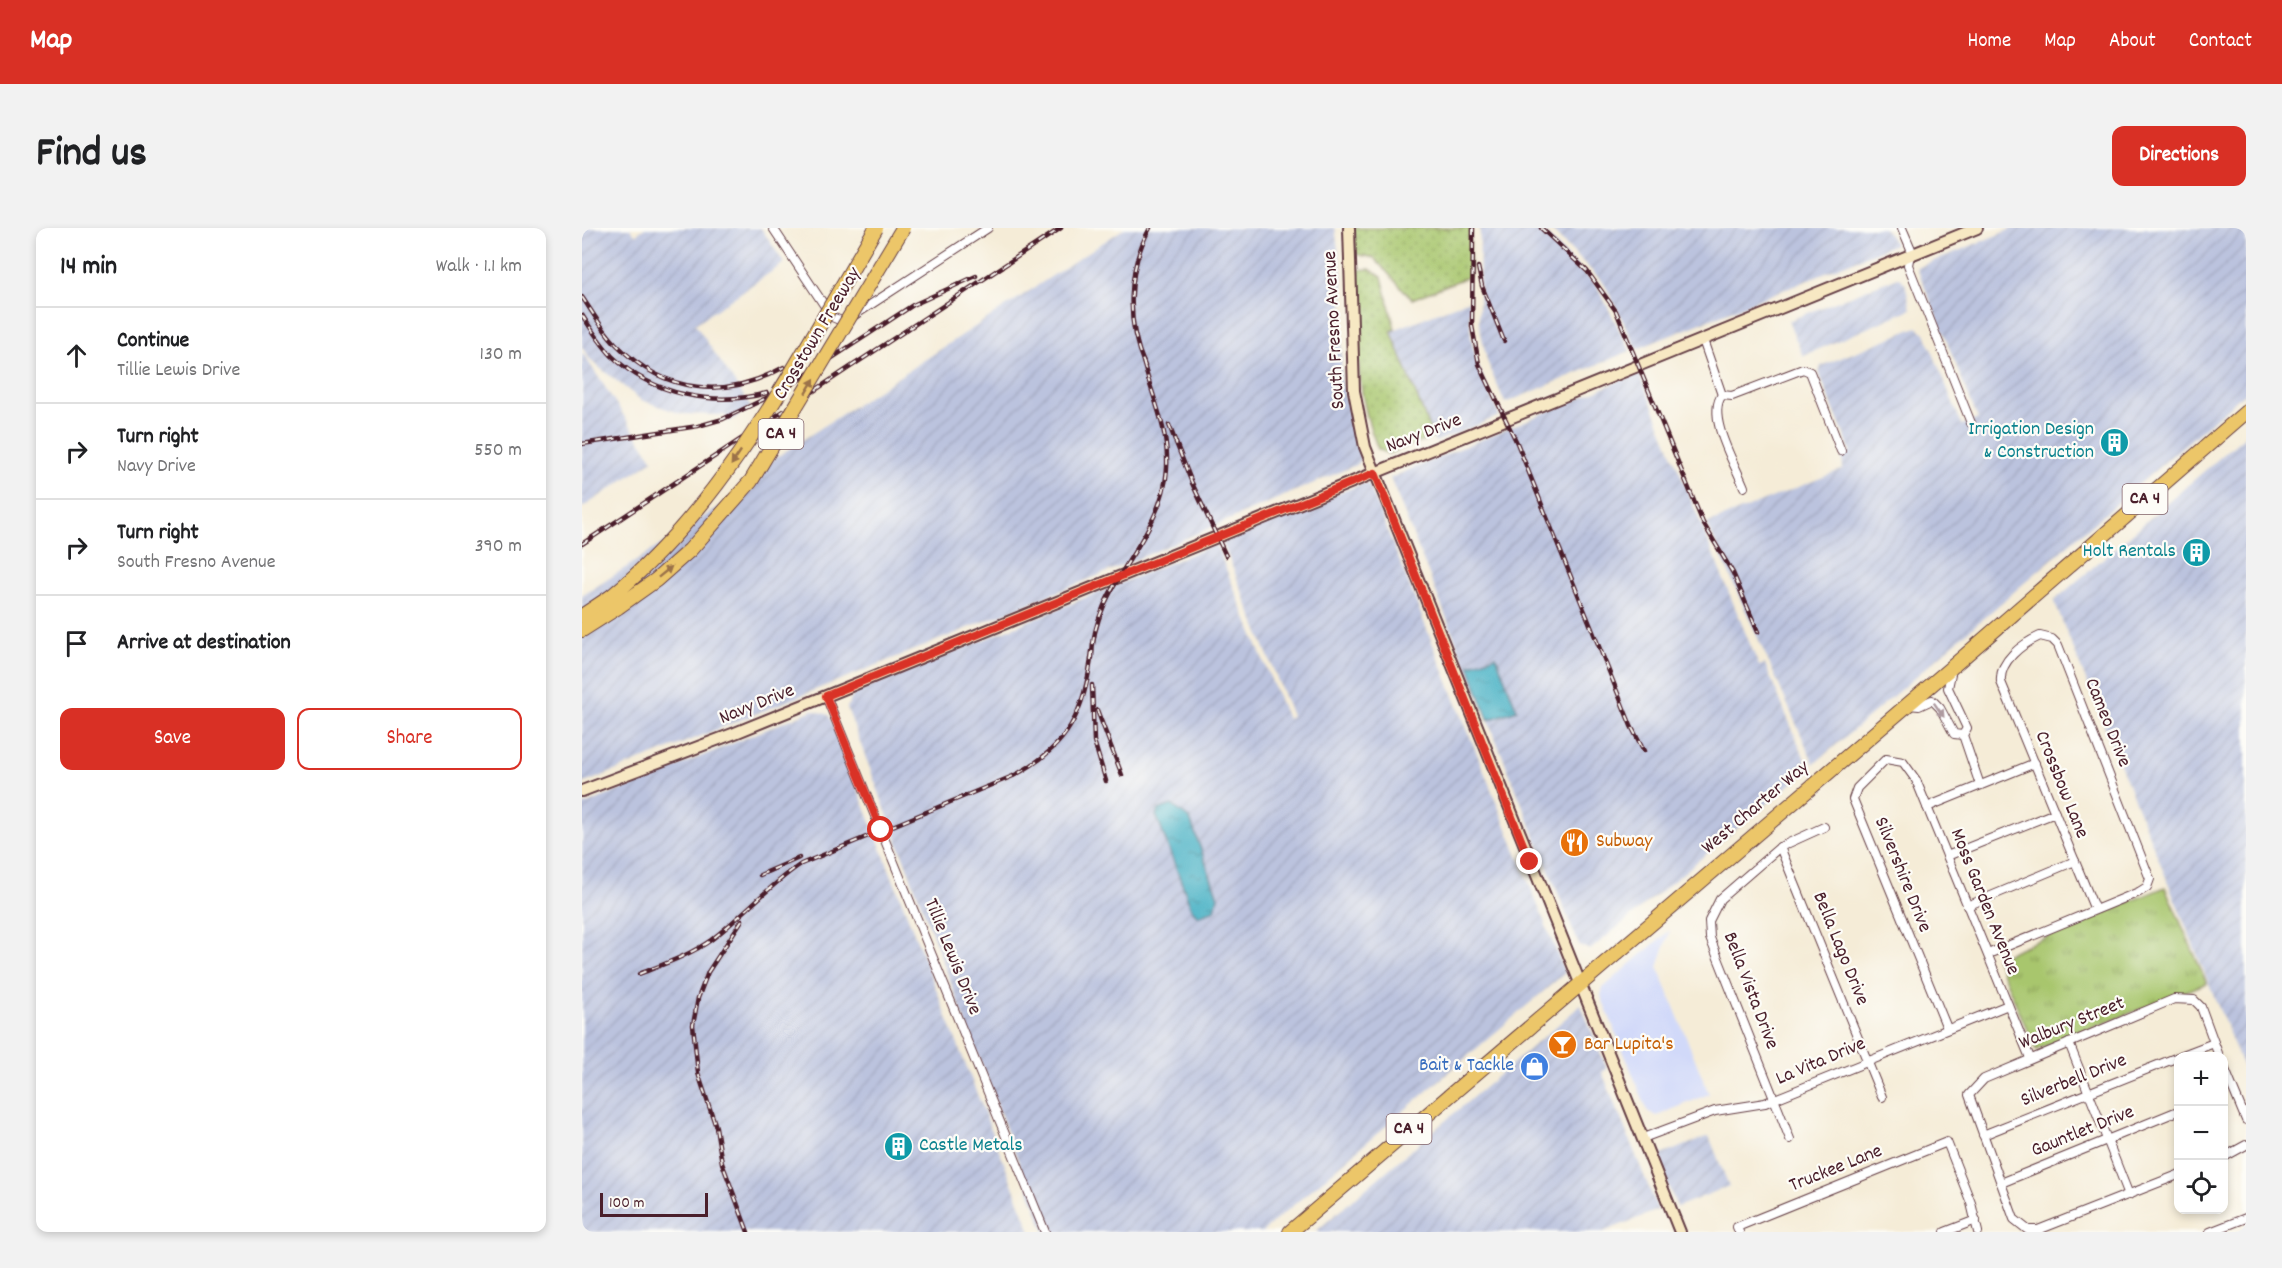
<!DOCTYPE html>
<meta charset="utf-8">
<style>
body{margin:0;font-family:Dekko,sans-serif;background:#f2f2f2;color:#202124}
.controls{position:absolute;right:18px;bottom:18px;display:grid;overflow:hidden;border-radius:12px;box-shadow:0 3px 9px #0003}
.controls button{width:54px;height:54px;display:grid;place-items:center;padding:0;border:0;border-bottom:2px solid #e0e0e0;background:#fff;color:#202124;font:30px sans-serif}
.scale{position:absolute;left:18px;bottom:15px;width:108px;box-sizing:border-box;padding-left:6px;border:3px solid #4a1f2b;border-top:0;font-size:16px;line-height:21px;white-space:nowrap;color:#4a1f2b;-webkit-text-stroke:4px #fdfcf7;paint-order:stroke}
.stop{position:absolute;width:18px;height:18px;margin:-14px;border:4px solid #d93025;border-radius:50%;background:#fff}
.stop.end{background:#d93025;border-color:#fff;box-shadow:0 2px 6px #0008}
.list{margin:0;padding:0;list-style:none}
h2{display:flex;justify-content:space-between;align-items:center;height:78px;margin:0;padding:0 24px;font-size:26px}
h2 small{font-size:20px;font-weight:400;color:#757577}
.list li{display:grid;grid-template-columns:39px 1fr auto;gap:18px;align-items:center;box-sizing:border-box;height:96px;padding:0 24px;border-top:2px solid #e0e0e0}
.list b{display:block;font-size:22px;white-space:nowrap}
.list p{margin:0;font-size:20px;white-space:nowrap;color:#757577}
.list em{font-size:20px;font-style:normal;color:#757577}
.actions{display:flex;gap:12px;padding:18px 24px}
.actions a{flex:1;padding:14px 0;border:2px solid #d93025;border-radius:12px;text-align:center;font-size:21px;color:#d93025}
.actions .main{background:#d93025;color:#fff}
.icon{flex:none;width:33px;height:33px;fill:none;stroke:currentColor;stroke-width:2;stroke-linecap:round;stroke-linejoin:round}
.map{position:relative;flex:none;width:1664px;height:1004px;overflow:hidden;border-radius:12px}
header{display:flex;align-items:center;gap:36px;box-sizing:border-box;height:84px;padding:0 30px;background:#d93025;color:#fff}
header strong{font-size:28px}
nav{display:flex;gap:33px;margin-inline-start:auto;font-size:21px}
.intro{display:flex;align-items:center;justify-content:space-between;box-sizing:border-box;height:144px;padding:0 36px}
h1{margin:0;font-size:42px}
.button{padding:15px 27px;border-radius:12px;background:#d93025;color:#fff;font-size:21px;font-weight:700}
main{display:flex;gap:36px;padding:0 36px}
aside{flex:1;background:#fff;border-radius:12px;box-shadow:0 3px 9px #0003}
.map>svg:first-child{display:block}
.built{fill:#d1d9f9}
.industrial{fill:url(#industrial-furrows)}
.grass{fill:url(#grass-dots);stroke:#79724c;stroke-width:1.5}
.park{fill:url(#park-tufts);stroke:#79724c;stroke-width:1.5}
.water{fill:url(#water-ripples);stroke:#486878;stroke-width:1.5}
.lines{fill:none;stroke-linecap:round;stroke-linejoin:round}
.street-casing{stroke:#643e45;stroke-width:10}
.secondary-casing{stroke:#643e45;stroke-width:14}
.highway-casing{stroke:#643e45;stroke-width:16}
.street{stroke:#fff;stroke-width:8}
.secondary{stroke:#f7e8c3;stroke-width:10}
.highway{stroke:#ecc669;stroke-width:14}
.rail-casing{stroke:#4a1f2b;stroke-width:4.5}
.rail{stroke:#fdfcf7;stroke-width:2;stroke-dasharray:7;stroke-linecap:butt}
.highway-bridge-casing{stroke:#643e45;stroke-width:16;stroke-linecap:butt}
.highway-bridge{stroke:#ecc669;stroke-width:14}
.oneway{fill:#9b724a}
.oneway2{fill:#ae9aa0}
.route{stroke:#d93025;stroke-width:8}
.labels{text-anchor:middle;dominant-baseline:central;stroke-width:4.5;stroke-linejoin:round;paint-order:stroke}
.shield{fill:#fdfcf7;stroke:#806168;stroke-width:1.5}
.shield-label{font-size:18px;font-weight:bold;fill:#4a1f2b}
.street-label{font-size:20px;fill:#4a1f2b;stroke:#fdfcf7}
.culture-label{font-size:20px;fill:#0d838f;stroke:#fdfcf7;text-anchor:end}
.food-label{font-size:20px;fill:#c56008;stroke:#fdfcf7;text-anchor:start}
.shop-label{font-size:20px;fill:#366cbe;stroke:#fdfcf7;text-anchor:end}
</style>
<header>
<strong>Map</strong>
<nav><a>Home</a><a>Map</a><a>About</a><a>Contact</a></nav>
</header>
<div class="intro"><h1>Find us</h1><a class="button">Directions</a></div>
<main>
<aside>
<h2>14 min<small>Walk · 1.1 km</small></h2>
<ul class="list">
<li><svg class="icon" aria-label="ahead" viewBox="0 0 24 24"><path d="M12 20V5M6 11l6-6 6 6"/></svg><div><b>Continue</b><p>Tillie Lewis Drive</p></div><em>130 m</em></li>
<li><svg class="icon" aria-label="right" viewBox="0 0 24 24"><path d="M7 20v-9h11M14 6l5 5-5 5"/></svg><div><b>Turn right</b><p>Navy Drive</p></div><em>550 m</em></li>
<li><svg class="icon" aria-label="right" viewBox="0 0 24 24"><path d="M7 20v-9h11M14 6l5 5-5 5"/></svg><div><b>Turn right</b><p>South Fresno Avenue</p></div><em>390 m</em></li>
<li><svg class="icon" aria-label="arrive" viewBox="0 0 24 24"><path d="M6 21V4h12l-3 4 3 4H6"/></svg><div><b>Arrive at destination</b></div></li>
</ul>
<div class="actions"><a class="main">Save</a><a>Share</a></div>
</aside>
<div class="map">
<svg width="1664" height="1004" viewBox="0 0 1664 1004">
<defs>
<pattern id="industrial-furrows" width="10" height="10" patternUnits="userSpaceOnUse" patternTransform="scale(1.5)"><rect width="10" height="10" fill="#bbc3de"/><path d="M-1 1l2-2M0 10L10 0M9 11l2-2" fill="none" stroke="#a2a7bf"/></pattern>
<pattern id="grass-dots" width="8" height="8" patternUnits="userSpaceOnUse" patternTransform="scale(1.5)"><rect width="8" height="8" fill="#a8c66d"/><path d="M2 2h.1M6 6h.1" fill="none" stroke="#8ba05a" stroke-width="1.8" stroke-linecap="round"/></pattern>
<pattern id="park-tufts" width="24" height="20" patternUnits="userSpaceOnUse" patternTransform="scale(1.5)"><rect width="24" height="20" fill="#a8c66d"/><path d="M3 7l-1-3M5 7V3M7 7l1-3M15 17l-1-3M17 17v-4M19 17l1-3" fill="none" stroke="#8ba05a"/></pattern>
<pattern id="water-ripples" width="26" height="14" patternUnits="userSpaceOnUse" patternTransform="scale(1.5)"><rect width="26" height="14" fill="#47b1c5"/><path d="M2 4q2-2 4 0t4 0M15 11q2-2 4 0t4 0" fill="none" stroke="#3d8fa0"/></pattern>
</defs>
<rect width="100%" height="100%" fill="#fdfcf7"/>
<filter id="ink" filterUnits="userSpaceOnUse"><feTurbulence type="fractalNoise" baseFrequency=".0167" numOctaves="2"/><feDisplacementMap in="SourceGraphic" scale="12" xChannelSelector="R" yChannelSelector="G"/><feConvolveMatrix kernelMatrix="1 2 1 2 8 2 1 2 1" color-interpolation-filters="sRGB"/></filter>
<filter id="wash" filterUnits="userSpaceOnUse"><feTurbulence type="fractalNoise" baseFrequency=".008" numOctaves="4" result="noise"/><feDisplacementMap in="SourceGraphic" scale="24" xChannelSelector="R" yChannelSelector="G"/><feGaussianBlur stdDeviation="1.35" result="paint"/><feColorMatrix in="noise" values="0 0 0 0 0 0 0 0 0 0 0 0 0 0 0 0 0 1.4 0 .05"/><feComposite in="paint" operator="in"/></filter>
<g filter="url(#wash)">
<rect width="100%" height="100%" fill="#f5ecd7"/>
<polygon class="built" points="1088,702 1076,739 1127,866 1075,888 1066,884 1019,768 1021,760"/>
<g class="industrial">
<polygon points="0,0 48,0 53,7 63,0 179,0 202,35 113,96 169,179 147,194 143,187 100,186 59,172 9,133 0,119"/>
<polygon points="543,0 753,0 761,56 759,151 779,230 776,236 537,339 0,556 0,368 174,255 169,246"/>
<polygon points="898,0 958,0 1015,58 1048,123 923,175 905,133 897,95"/>
<polygon points="967,0 1302,0 1313,16 1055,121 1022,55"/>
<polygon points="1432,0 1664,0 1664,164 1232,536 1125,296 1261,241 1260,228 1269,224 1237,145 1239,138 1335,99 1343,105 1380,197 1396,191 1335,40"/>
<polygon points="1316,49 1323,55 1329,81 1221,128 1206,93"/>
<polygon points="887,72 889,110 895,135 917,188 853,214 809,103"/>
<polygon points="0,124 71,232 0,280"/>
<polygon points="1057,145 1177,438 1183,436 1227,541 1008,722 997,717 808,250"/>
<polygon points="1664,207 1664,847 1472,373"/>
<polygon points="782,255 787,257 983,745 680,1004 463,1004 265,480 272,465 634,316 705,491 710,488 640,313"/>
<polygon points="231,482 247,487 449,1004 0,1004 0,578"/>
<polygon points="999,777 1025,841 1020,844 1076,982 1021,1004 733,1004"/>
<polygon points="1127,908 1147,958 1095,979 1074,929"/>
</g>
<g class="grass">
<polygon points="772,0 888,0 888,48 830,71 792,30 773,26"/>
<path d="M788,41L800,49L813,101L809,103L851,209L806,226L796,221C771,162 776,105 774,42Z"/>
</g>
<polygon class="park" points="1583,659 1625,755 1454,822 1414,730"/>
<g class="water">
<polygon points="914,428 935,482 906,492 887,437"/>
<polygon points="590,577 608,591 636,669 633,682 616,688 610,682 574,587 576,582"/>
</g>
</g>
<g filter="url(#ink)">
<g class="lines">
<defs>
<g id="street">
<polyline points="191,0 250,89 262,94 406,0"/>
<polyline points="1320,0 1329,21 1326,37 1389,195"/>
<polyline points="1121,112 1140,167"/>
<polyline points="1140,167 1150,168 1221,141 1228,144 1259,223"/>
<path d="M1140,167C1124,188 1153,236 1162,259"/>
<polyline points="1370,441 1366,460 1385,500 1381,507 1398,557"/>
<polyline points="244,468 463,1004"/>
<polyline points="1327,477 1337,478 1350,472 1358,480 1372,506 1381,507"/>
<polyline points="1345,579 1453,535"/>
<polyline points="1198,619 1300,869"/>
<polyline points="1365,628 1473,585"/>
<polyline points="1385,678 1493,633"/>
<path d="M1406,726L1557,664L1565,659L1568,651L1476,417L1470,411L1458,408C1440,416 1417,433 1419,454L1513,682"/>
<polyline points="1365,800 1271,571 1275,560 1304,531 1321,534 1334,552 1448,830"/>
<polyline points="1487,815 1547,967"/>
<polyline points="1598,828 1632,815"/>
<polyline points="1642,839 1664,892"/>
<polyline points="1401,907 1596,829"/>
<polyline points="1061,910 1133,883 1183,875 1426,777"/>
<polyline points="1208,911 1128,710 1127,693 1138,671 1198,619 1242,599"/>
<polyline points="1642,929 1664,917"/>
<polyline points="1596,947 1456,1002 1446,1002 1432,991 1387,867 1402,851 1592,771 1612,772 1619,779 1637,828"/>
<polyline points="1419,955 1596,883"/>
<polyline points="1157,1004 1155,999 1365,914 1389,975 1396,1004"/>
<polyline points="1363,1004 1394,992"/>
<polyline points="1628,1004 1664,990"/>
</g>
<g id="secondary">
<polyline points="767,0 772,163 783,219 1098,1004"/>
<polyline points="0,563 153,505 1395,0"/>
</g>
<g id="highway">
<polyline points="0,388 30,368"/>
<polyline points="0,402 36,379"/>
<polyline points="708,1004 1370,439 1664,184"/>
</g>
</defs>
<use href="#street" class="street-casing"/>
<use href="#secondary" class="secondary-casing"/>
<use href="#highway" class="highway-casing"/>
<use href="#street" class="street"/>
<use href="#secondary" class="secondary"/>
<use href="#highway" class="highway"/>
<defs>
<g id="rail">
<polyline points="891,0 890,98 897,136 935,215 1049,498 1062,523"/>
<polyline points="959,0 1005,43 1034,83 1121,295 1151,345 1176,404"/>
<polyline points="896,39 900,58 922,113"/>
<path d="M0,69C11,85 21,103 35,117C83,166 144,172 202,139"/>
<path d="M0,87C9,101 18,115 30,128C70,167 132,179 185,165"/>
<path d="M563,138C544,95 545,41 568,0"/>
<polyline points="587,197 610,255 644,328"/>
<polyline points="0,216 116,198 141,191 201,162 331,77 394,48"/>
<polyline points="0,316 479,0"/>
<path d="M510,430C510,357 581,311 585,240C587,202 570,168 561,133"/>
<polyline points="510,457 512,513 524,553"/>
<polyline points="515,482 540,547"/>
<polyline points="178,647 217,630"/>
<polyline points="160,692 126,744 116,770 111,797 116,845 134,899 140,935 166,1004"/>
<path d="M57,746C82,736 108,727 129,712C161,688 186,658 219,636L431,548C487,519 503,483 510,423"/>
</g>
</defs>
<use href="#rail" class="rail-casing"/>
<use href="#rail" class="rail"/>
<defs>
<g id="highway-bridge">
<path d="M30,368C147,271 217,130 294,0"/>
<polyline points="36,379 74,352 108,322 169,253 321,0"/>
</g>
</defs>
<use href="#highway-bridge" class="highway-bridge-casing"/>
<use href="#highway-bridge" class="highway-bridge"/>
</g>
<defs><path id="oneway-solid" d="M-6-.8H1V-3.2L6.5 0L1 3.2V.8H-6Z" transform="scale(1.5)"/></defs>
<g class="oneway">
<use href="#oneway-solid" transform="translate(228 158) rotate(-59)"/>
<use href="#oneway-solid" transform="translate(154 230) rotate(124)"/>
<use href="#oneway-solid" transform="translate(83 344) rotate(-39)"/>
</g>
<use class="oneway2" href="#oneway-solid" transform="translate(1357 482) rotate(55)"/>
</g>
<g class="lines" filter="url(#ink)">
<polyline class="route" points="299,602 244,468 793,245 948,634"/>
</g>
<defs>
<symbol id="building-disc" viewBox="-11 -11 22 22"><circle r="9.5" fill="#0f9aa8" stroke="#fdfcf7"/><path d="M-4-6H4V6H1V3H-1V6H-4ZM-2.5-4.3h1.7v1.8h-1.7ZM.8-4.3h1.7v1.8H.8ZM-2.5-1h1.7V.8h-1.7ZM.8-1h1.7V.8H.8Z" fill="#fff"/></symbol>
<symbol id="restaurant-disc" viewBox="-11 -11 22 22"><circle r="9.5" fill="#e8710a" stroke="#fdfcf7"/><path d="M-5-6h1v4h1v-4h1v4h1v-4h1v5L-1.5 .5V6h-2V.5L-5-1ZM5-6V6H3V1.5H1.5Q1.5-4 5-6Z" fill="#fff"/></symbol>
<symbol id="bar-disc" viewBox="-11 -11 22 22"><circle r="9.5" fill="#e8710a" stroke="#fdfcf7"/><path d="M-6-5H6L.8 .8V4.5H3.5V6h-7V4.5H-.8V.8Z" fill="#fff"/></symbol>
<symbol id="shop-disc" viewBox="-11 -11 22 22"><circle r="9.5" fill="#3f7fe0" stroke="#fdfcf7"/><path d="M-5-2.5h2.3a2.7 3.5 0 0 1 5.4 0H5L5.5 6h-11ZM-1.5-2.5h3a1.5 2.3 0 0 0-3 0Z" fill="#fff"/></symbol>
</defs>
<g fill-rule="evenodd">
<use href="#building-disc" x="1516" y="198" width="33" height="33"/>
<use href="#building-disc" x="1598" y="308" width="33" height="33"/>
<use href="#restaurant-disc" x="976" y="598" width="33" height="33"/>
<use href="#bar-disc" x="964" y="800" width="33" height="33"/>
<use href="#shop-disc" x="936" y="822" width="33" height="33"/>
<use href="#building-disc" x="300" y="902" width="33" height="33"/>
</g>
<g class="labels">
<g class="shield">
<rect x="176.5" y="191" width="45" height="30" rx="4.5"/>
<rect x="1540.5" y="256" width="45" height="30" rx="4.5"/>
<rect x="804.5" y="886" width="45" height="30" rx="4.5"/>
</g>
<g class="shield-label">
<text x="199" y="206">CA 4</text>
<text x="1563" y="271">CA 4</text>
<text x="827" y="901">CA 4</text>
</g>
<g class="street-label">
<text transform="translate(753 102) rotate(-93)">South Fresno Avenue</text>
<text transform="translate(236 106) rotate(-59)">Crosstown Freeway</text>
<text transform="translate(842 206) rotate(-21)">Navy Drive</text>
<text transform="translate(175 477) rotate(-22)">Navy Drive</text>
<text transform="translate(1525 495) rotate(68)">Cameo Drive</text>
<text transform="translate(1479 557) rotate(68)">Crossbow Lane</text>
<text transform="translate(1174 580) rotate(-40)">West Charter Way</text>
<text transform="translate(1320 647) rotate(68)">Silvershire Drive</text>
<text transform="translate(1402 674) rotate(68)">Moss Garden Avenue</text>
<text transform="translate(1258 721) rotate(68)">Bella Lago Drive</text>
<text transform="translate(370 729) rotate(68)">Tillie Lewis Drive</text>
<text transform="translate(1168 763) rotate(69)">Bella Vista Drive</text>
<text transform="translate(1490 796) rotate(-22)">Walbury Street</text>
<text transform="translate(1239 834) rotate(-23)">La Vita Drive</text>
<text transform="translate(1492 853) rotate(-22)">Silverbell Drive</text>
<text transform="translate(1501 904) rotate(-22)">Gauntlet Drive</text>
<text transform="translate(1254 941) rotate(-22)">Truckee Lane</text>
</g>
<g class="culture-label">
<text x="1512" y="202">Irrigation Design<tspan x="1512" dy="23">&amp; Construction</tspan></text>
<text x="1594" y="324">Holt Rentals</text>
<text x="337" y="918" text-anchor="start">Castle Metals</text>
</g>
<g class="food-label">
<text x="1014" y="614">Subway</text>
<text x="1002" y="817">Bar Lupita's</text>
</g>
<g class="shop-label">
<text x="932" y="838">Bait &amp; Tackle</text>
</g>
</g>
</svg>
<div class="controls">
<button>+</button>
<button>−</button>
<button><svg class="icon" aria-label="locate" viewBox="0 0 24 24"><circle cx="12" cy="12" r="6"/><path d="M12 2v4M12 18v4M2 12h4M18 12h4"/></svg></button>
</div>
<div class="scale">100 m</div>
<div class="stop" style="left:299px;top:602px"></div>
<div class="stop end" style="left:948px;top:634px"></div>
</div>
</main>
